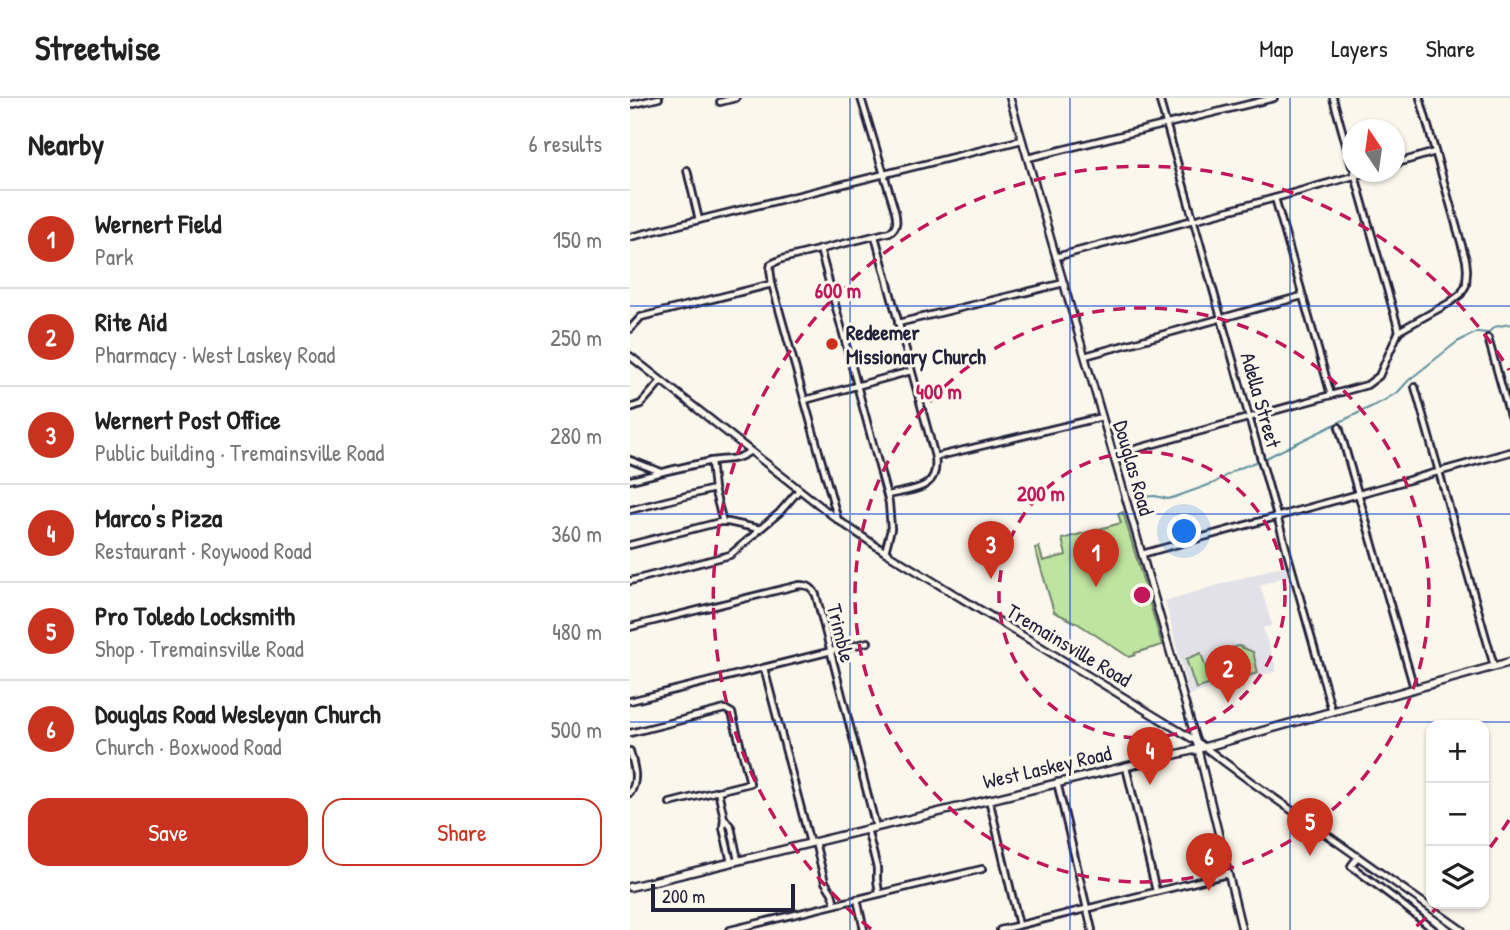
<!DOCTYPE html>
<meta charset="utf-8">
<style>
body{margin:0;font-family:"Patrick Hand",sans-serif;background:#f6f6f6;color:#222}
.controls{position:absolute;right:21px;bottom:21px;display:grid;overflow:hidden;border-radius:14px;box-shadow:0 2px 5px #0004}
.controls button{width:63px;height:63px;display:grid;place-items:center;padding:0;border:0;border-bottom:2px solid #e0e0e0;background:#fff;color:#222;font:35px sans-serif}
.compass{position:absolute;left:712px;top:21px;width:63px;height:63px;border-radius:50%;background:#fff;box-shadow:0 2px 5px #0004;rotate:347deg}
.scale{position:absolute;left:21px;bottom:18px;width:144px;box-sizing:border-box;padding-left:7px;border:4px solid #22223b;border-top:0;font-size:19px;line-height:24px;white-space:nowrap;color:#22223b;-webkit-text-stroke:5px #fbf7ec;paint-order:stroke}
.you{position:absolute;left:555px;top:434px;width:24px;height:24px;margin:-18px;border:5px solid #fff;border-radius:50%;background:#1a73e8;box-shadow:0 0 0 10px #1a73e833}
.badge{display:grid;place-items:center;width:46px;height:46px;border-radius:50%;background:#c8321e;color:#fff;font-size:23px;font-weight:700}
.pin{position:absolute;translate:-50% -58px;filter:drop-shadow(0 2px 4px #0008)}
.pin::after{content:'';position:absolute;top:37px;width:24px;height:21px;background:inherit;clip-path:polygon(0 0,100% 0,50% 100%)}
.list{margin:0;padding:0;list-style:none}
h2{display:flex;justify-content:space-between;align-items:center;height:91px;margin:0;padding:0 28px;font-size:30px}
h2 small{font-size:23px;font-weight:400;color:#767676}
.list li{display:grid;grid-template-columns:46px 1fr auto;gap:21px;align-items:center;box-sizing:border-box;height:98px;padding:0 28px;border-top:2px solid #e0e0e0}
.list b{display:block;font-size:26px;white-space:nowrap}
.list p{margin:0;font-size:23px;white-space:nowrap;color:#767676}
.list em{font-size:23px;font-style:normal;color:#767676}
.actions{display:flex;gap:14px;padding:21px 28px}
.actions a{flex:1;padding:16px 0;border:2px solid #c8321e;border-radius:21px;text-align:center;font-size:24px;color:#c8321e}
.actions .main{background:#c8321e;color:#fff}
.icon{flex:none;width:38px;height:38px;fill:none;stroke:currentColor;stroke-width:2;stroke-linecap:round;stroke-linejoin:round}
.map{position:relative;flex:none;width:880px;height:832px;overflow:hidden}
header{display:flex;align-items:center;gap:42px;box-sizing:border-box;height:98px;padding:0 35px;background:#fff;border-bottom:2px solid #e0e0e0}
header strong{font-size:33px}
nav{display:flex;gap:38px;margin-inline-start:auto;font-size:24px}
main{display:flex}
aside{flex:1;background:#fff}
.map>svg:first-child{display:block}
.built{fill:#e2e1e8}
.green{fill:#bfe49f;stroke:#70836d;stroke-width:2}
.lines{fill:none;stroke-linecap:round;stroke-linejoin:round}
.stream{stroke:#61929f;stroke-width:2}
.minor-casing{stroke:#22223b;stroke-width:10}
.tertiary-casing{stroke:#22223b;stroke-width:10}
.secondary-casing{stroke:#22223b;stroke-width:11}
.minor{stroke:#fbf7ec;stroke-width:4.5}
.tertiary{stroke:#fbf7ec;stroke-width:5}
.secondary{stroke:#fbf7ec;stroke-width:6}
.grid{fill:none;stroke:#1d4ed8;stroke-width:2;stroke-opacity:0.55}
.ring{fill:none;stroke:#c2185b;stroke-width:3.5;stroke-dasharray:12 9}
.poi-dot{fill:#c8321e;stroke:#fbf7ec;stroke-width:2.5}
.labels{text-anchor:middle;dominant-baseline:central;stroke-width:6;stroke-linejoin:round;paint-order:stroke}
.poi-label{font-size:21px;font-weight:bold;fill:#22223b;stroke:#fbf7ec;text-anchor:start}
.street-label{font-size:21px;fill:#22223b;stroke:#fbf7ec}
.centre{fill:#c2185b;stroke:#fbf7ec;stroke-width:3.5}
.ring-label{font-size:21px;text-anchor:middle;font-weight:bold;fill:#c2185b;stroke:#fbf7ec;stroke-width:6;stroke-linejoin:round;paint-order:stroke}
</style>
<header>
<strong>Streetwise</strong>
<nav><a>Map</a><a>Layers</a><a>Share</a></nav>
</header>
<main>
<aside>
<h2>Nearby<small>6 results</small></h2>
<ul class="list">
<li><span class="badge">1</span><div><b>Wernert Field</b><p>Park</p></div><em>150 m</em></li>
<li><span class="badge">2</span><div><b>Rite Aid</b><p>Pharmacy · West Laskey Road</p></div><em>250 m</em></li>
<li><span class="badge">3</span><div><b>Wernert Post Office</b><p>Public building · Tremainsville Road</p></div><em>280 m</em></li>
<li><span class="badge">4</span><div><b>Marco's Pizza</b><p>Restaurant · Roywood Road</p></div><em>360 m</em></li>
<li><span class="badge">5</span><div><b>Pro Toledo Locksmith</b><p>Shop · Tremainsville Road</p></div><em>480 m</em></li>
<li><span class="badge">6</span><div><b>Douglas Road Wesleyan Church</b><p>Church · Boxwood Road</p></div><em>500 m</em></li>
</ul>
<div class="actions"><a class="main">Save</a><a>Share</a></div>
</aside>
<div class="map">
<svg width="880" height="832" viewBox="0 0 880 832">
<rect width="100%" height="100%" fill="#fbf7ec"/>
<filter id="ink" filterUnits="userSpaceOnUse"><feTurbulence type="fractalNoise" baseFrequency=".0143" numOctaves="2"/><feDisplacementMap in="SourceGraphic" scale="14" xChannelSelector="R" yChannelSelector="G"/><feConvolveMatrix kernelMatrix="1 2 1 2 8 2 1 2 1" color-interpolation-filters="sRGB"/></filter>
<g filter="url(#ink)">
<polygon class="built" points="658,466 661,477 630,487 642,527 633,530 647,573 559,597 535,503"/>
<g class="green">
<polygon points="493,414 532,547 505,555 505,557 499,559 447,525 424,514 405,450 409,449 413,463 436,457 432,441 491,425 488,416"/>
<polygon points="609,548 623,554 628,575 599,583 593,579 587,553"/>
<polygon points="571,555 581,586 566,591 556,561"/>
</g>
<g class="lines">
<g class="stream">
<polyline points="636,360 753,303 768,294 779,282 827,244 847,234 858,235 864,229 880,226"/>
<polyline points="505,399 525,398 538,401 545,399 584,385 605,372 628,363"/>
</g>
<defs>
<g id="minor">
<polyline points="529,0 702,613"/>
<polyline points="703,0 722,68"/>
<polyline points="90,4 106,0"/>
<polyline points="0,7 29,0"/>
<polyline points="398,60 644,0"/>
<polyline points="764,66 805,54"/>
<polyline points="57,72 69,122"/>
<polyline points="724,74 769,233"/>
<polyline points="645,100 701,297"/>
<polyline points="245,138 305,359"/>
<polyline points="0,139 392,42"/>
<polyline points="190,151 259,405 261,431 255,454"/>
<polyline points="426,159 645,100 738,74"/>
<polyline points="268,225 434,185"/>
<polyline points="0,231 11,219 142,186"/>
<polyline points="858,240 880,318"/>
<polyline points="455,258 672,198"/>
<polyline points="785,289 864,568"/>
<polyline points="175,302 281,273"/>
<polyline points="0,310 11,306 31,283"/>
<polyline points="709,329 784,590"/>
<polyline points="484,357 737,287 749,278 769,233 819,205 831,196 836,187 837,172 836,162 790,0"/>
<polyline points="0,362 31,374"/>
<polyline points="81,363 84,391 93,424"/>
<path d="M0,382C26,376 51,369 77,364C93,360 107,364 120,353"/>
<path d="M258,397C283,391 310,392 305,359L472,319"/>
<polyline points="0,412 84,391"/>
<path d="M208,422L142,186L140,171L141,166L152,161L260,134C268,129 267,122 265,113L231,0"/>
<polyline points="0,447 90,424 98,424 130,431 149,415 169,392"/>
<polyline points="512,456 880,354"/>
<polyline points="0,483 100,457 124,437 129,431"/>
<path d="M0,529L169,487C178,487 182,489 186,497L246,729"/>
<polyline points="134,570 180,745"/>
<polyline points="0,603 238,544"/>
<polyline points="0,635 95,611 102,615 120,685 40,705"/>
<path d="M0,653C4,669 9,681 0,695"/>
<polyline points="496,669 526,793"/>
<polyline points="427,684 462,832"/>
<polyline points="88,693 94,720 101,729 108,762"/>
<polyline points="359,701 389,827"/>
<polyline points="94,720 93,730 101,764"/>
<polyline points="237,731 247,770 247,782 249,795"/>
<polyline points="185,744 195,784 202,795 205,806"/>
<polyline points="728,759 721,768 764,800 804,832"/>
<polyline points="227,801 234,832"/>
<polyline points="100,832 352,771"/>
<polyline points="370,832 598,776"/>
</g>
<g id="tertiary">
<polyline points="380,0 566,643 612,832"/>
<polyline points="0,258 208,422 255,454 566,643 620,683 832,832"/>
</g>
<polyline id="secondary" points="0,789 568,651 880,564"/>
</defs>
<use href="#minor" class="minor-casing"/>
<use href="#tertiary" class="tertiary-casing"/>
<use href="#secondary" class="secondary-casing"/>
<use href="#minor" class="minor"/>
<use href="#tertiary" class="tertiary"/>
<use href="#secondary" class="secondary"/>
</g>
</g>
<path class="grid" d="M220,0V832M440,0V832M660,0V832M0,208H880M0,416H880M0,624H880"/>
<g class="ring">
<circle cx="512" cy="497" r="143"/>
<circle cx="512" cy="497" r="287"/>
<path d="M879 722A430 430 0 0 1 855 756M811 806A430 430 0 0 1 783 831M241 831A430 430 0 1 1 879 272"/>
</g>
<circle class="poi-dot" cx="202" cy="246" r="7"/>
<g class="labels">
<g class="poi-label">
<text x="216" y="234">Redeemer<tspan x="216" dy="24">Missionary Church</tspan></text>
</g>
<g class="street-label">
<text transform="translate(631 302) rotate(74)">Adella Street</text>
<text transform="translate(504 370) rotate(74)">Douglas Road</text>
<text transform="translate(211 535) rotate(76)">Trimble</text>
<text transform="translate(439 547) rotate(31)">Tremainsville Road</text>
<text transform="translate(417 669) rotate(-13)">West Laskey Road</text>
</g>
</g>
<circle cx="512" cy="497" r="10" class="centre"/>
<g class="ring-label">
<text x="208" y="200">600 m</text>
<text x="309" y="301">400 m</text>
<text x="411" y="403">200 m</text>
</g>
</svg>
<div class="controls">
<button>+</button>
<button>−</button>
<button><svg class="icon" aria-label="layers" viewBox="0 0 24 24"><path d="M12 4l9 5-9 5-9-5zM3 14l9 5 9-5"/></svg></button>
</div>
<svg class="compass" viewBox="-18 -18 36 36"><path d="M0-13l5 13h-10z" fill="#e53935"/><path d="M0 13l5-13h-10z" fill="#767676"/></svg>
<div class="scale">200 m</div>
<div class="you"></div>
<div class="pin badge" style="left:466px;top:489px">1</div>
<div class="pin badge" style="left:598px;top:605px">2</div>
<div class="pin badge" style="left:361px;top:481px">3</div>
<div class="pin badge" style="left:520px;top:687px">4</div>
<div class="pin badge" style="left:680px;top:758px">5</div>
<div class="pin badge" style="left:579px;top:793px">6</div>
</div>
</main>
